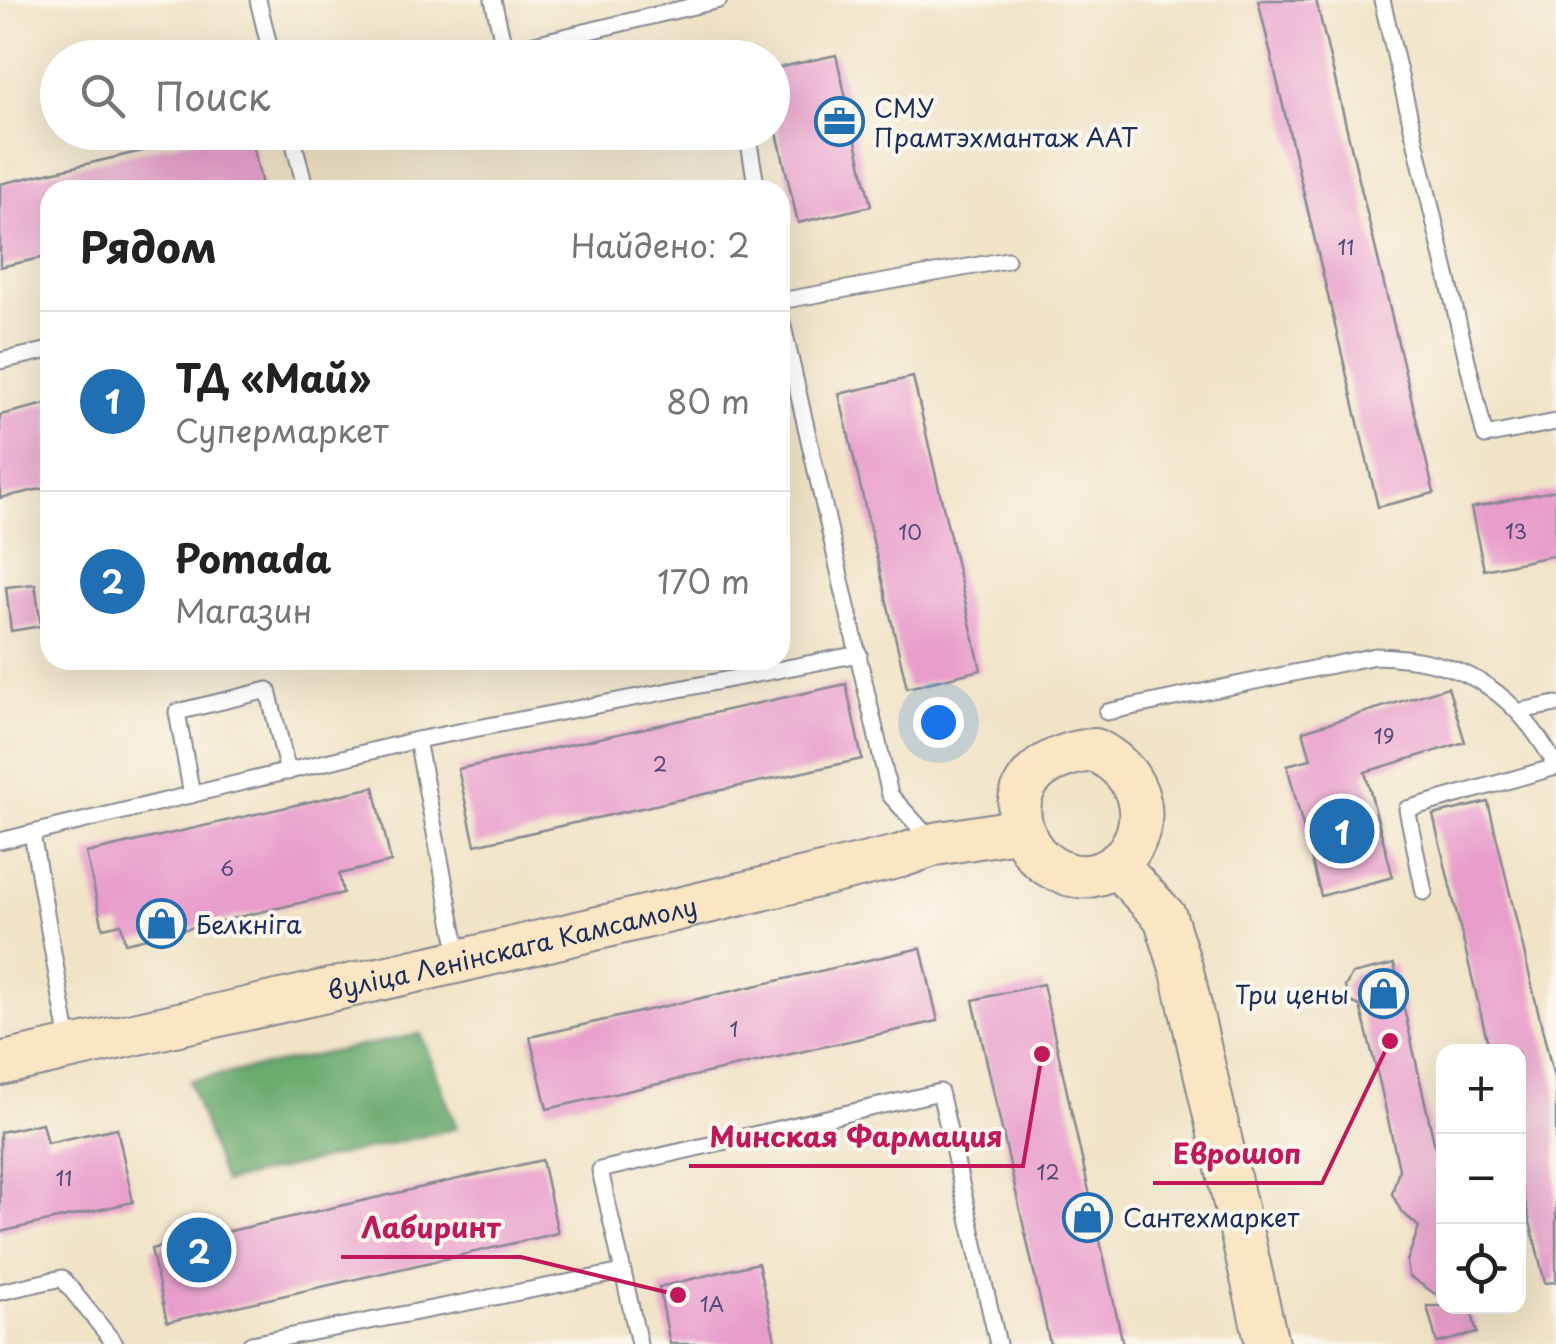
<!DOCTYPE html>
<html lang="ru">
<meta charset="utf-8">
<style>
body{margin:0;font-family:"Playpen Sans",sans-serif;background:#f6f6f6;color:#222}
.controls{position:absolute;right:30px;bottom:30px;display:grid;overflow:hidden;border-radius:20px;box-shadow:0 10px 40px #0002}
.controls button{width:90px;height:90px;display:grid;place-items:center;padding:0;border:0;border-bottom:2px solid #e0e0e0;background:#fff;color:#222;font:50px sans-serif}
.you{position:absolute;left:938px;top:722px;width:35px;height:35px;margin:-25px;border:8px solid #fff;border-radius:50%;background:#1a73e8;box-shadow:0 0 0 15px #1a73e833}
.badge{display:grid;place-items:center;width:65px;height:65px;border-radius:50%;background:#1f6fb2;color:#fff;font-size:32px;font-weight:700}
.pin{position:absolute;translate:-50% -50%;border:5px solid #fff;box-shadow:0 2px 10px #0006}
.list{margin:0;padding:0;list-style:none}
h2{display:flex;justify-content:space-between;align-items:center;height:130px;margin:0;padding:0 40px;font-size:42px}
h2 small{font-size:32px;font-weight:400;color:#767676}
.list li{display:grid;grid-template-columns:65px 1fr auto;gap:30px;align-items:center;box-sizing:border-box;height:180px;padding:0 40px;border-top:2px solid #e0e0e0}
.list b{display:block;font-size:38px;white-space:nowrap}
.list p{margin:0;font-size:32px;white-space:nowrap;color:#767676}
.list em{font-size:32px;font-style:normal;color:#767676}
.icon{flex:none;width:55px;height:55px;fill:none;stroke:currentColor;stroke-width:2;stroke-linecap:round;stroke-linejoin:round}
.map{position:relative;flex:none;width:1556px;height:1344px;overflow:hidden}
.search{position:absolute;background:#fff;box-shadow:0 10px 40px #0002;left:40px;top:40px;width:750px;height:110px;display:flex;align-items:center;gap:25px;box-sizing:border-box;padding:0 35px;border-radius:55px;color:#767676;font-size:38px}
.panel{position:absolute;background:#fff;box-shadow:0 10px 40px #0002;left:40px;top:180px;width:750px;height:490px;border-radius:30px}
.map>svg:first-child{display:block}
.forest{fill:#6aab6e;stroke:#426d66;stroke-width:2.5}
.building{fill:#e89ccb}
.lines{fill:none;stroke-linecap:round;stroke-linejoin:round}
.lane-casing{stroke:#868992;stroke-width:19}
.secondary-casing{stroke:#868992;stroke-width:46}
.lane{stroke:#fff;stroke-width:15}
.secondary{stroke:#fbe6c4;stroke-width:42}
.labels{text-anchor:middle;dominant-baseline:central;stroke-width:8;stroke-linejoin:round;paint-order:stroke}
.number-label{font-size:20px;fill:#4e4a79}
.poi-label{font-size:25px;fill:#1b2f5e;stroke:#fbf7ec;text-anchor:start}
.street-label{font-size:25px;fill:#1b2f5e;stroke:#fbf7ec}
.leader{fill:none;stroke:#c2185b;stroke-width:4}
.callout-dot{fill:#c2185b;stroke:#fbf7ec;stroke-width:4}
.callout-label{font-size:28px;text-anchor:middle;font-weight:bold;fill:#c2185b;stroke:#fbf7ec;stroke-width:8;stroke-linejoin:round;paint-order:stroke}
</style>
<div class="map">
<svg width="1556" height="1344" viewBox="0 0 1556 1344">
<rect width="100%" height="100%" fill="#fbf7ec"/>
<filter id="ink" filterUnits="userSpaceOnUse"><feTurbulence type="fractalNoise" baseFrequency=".01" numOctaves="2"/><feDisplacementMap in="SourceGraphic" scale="20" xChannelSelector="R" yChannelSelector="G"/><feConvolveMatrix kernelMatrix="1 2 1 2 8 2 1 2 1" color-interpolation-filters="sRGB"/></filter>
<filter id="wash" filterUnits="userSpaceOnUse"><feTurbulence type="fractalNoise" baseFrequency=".0048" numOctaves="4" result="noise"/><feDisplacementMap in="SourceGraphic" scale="40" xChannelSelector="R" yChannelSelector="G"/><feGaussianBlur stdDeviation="2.25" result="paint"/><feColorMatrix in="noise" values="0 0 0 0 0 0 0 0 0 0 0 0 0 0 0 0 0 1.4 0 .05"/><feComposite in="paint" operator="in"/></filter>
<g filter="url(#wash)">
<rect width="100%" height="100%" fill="#f0e3c6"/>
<polygon class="forest" points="421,1034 457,1128 224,1182 189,1081"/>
<g id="blocks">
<g class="building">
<polygon points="1258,0 1316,0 1434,493 1378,507"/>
<polygon points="836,55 871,206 798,223 772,111 772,69"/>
<polygon points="224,132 250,132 263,190 50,190 50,256 0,267 0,184"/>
<polygon points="913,377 981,670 907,688 839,394"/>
<polygon points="50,403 50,487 0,498 0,415"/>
<polygon points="1556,490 1556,555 1484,570 1471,508"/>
<polygon points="35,584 41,626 11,631 6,587"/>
<polygon points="846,684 862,759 475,845 458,769"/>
<polygon points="1448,687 1465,742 1365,772 1393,877 1321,896 1287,765 1311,759 1303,731"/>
<polygon points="374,787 391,862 339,874 343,893 125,943 121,924 103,928 86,853"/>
<polygon points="1488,802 1556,1086 1556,1282 1545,1283 1518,1173 1518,1052 1490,1052 1433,815"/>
<polygon points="921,948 938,1021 547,1109 530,1037"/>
<polygon points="1394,964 1440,1169 1444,1170 1444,1300 1409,1276 1407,1261 1419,1227 1401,1211 1392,1194 1399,1169 1380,1084 1360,1006 1349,1001 1345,987 1352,974"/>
<polygon points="1043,984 1123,1344 1050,1344 973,1000"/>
<polygon points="42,1123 47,1143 117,1128 133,1202 0,1232 0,1132"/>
<polygon points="542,1160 558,1233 167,1322 151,1249"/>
<polygon points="758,1263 776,1344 670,1344 659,1287"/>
<polygon points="1427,1306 1470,1306 1477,1333 1437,1343"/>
</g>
</g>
</g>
<g filter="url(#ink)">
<use href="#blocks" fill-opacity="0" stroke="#868992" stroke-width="2.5"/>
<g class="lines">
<defs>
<g id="lane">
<polyline points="258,0 272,58"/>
<polyline points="493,0 505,51 719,0"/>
<polyline points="1382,0 1485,436 1556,422"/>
<polyline points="291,132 306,190"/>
<polyline points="747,132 757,190"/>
<polyline points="780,301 1007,260"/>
<polyline points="780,313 890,795 932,841"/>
<polyline points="0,361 50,350"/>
<polyline points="1520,711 1556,704"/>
<path d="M1107,712L1375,656C1462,658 1514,689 1556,766"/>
<polyline points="417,740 459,957"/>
<polyline points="192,795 177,712 268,690 288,772"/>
<polyline points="32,834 69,1043"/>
<polyline points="0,841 417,740 859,654"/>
<polyline points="1424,892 1407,809 1556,767"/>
<polyline points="623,1272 639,1344"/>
<polyline points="0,1292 62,1278 115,1344"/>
<polyline points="251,1344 623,1272 600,1170 940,1092 998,1344"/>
</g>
<g id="secondary">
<path d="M1095,750C1186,796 1123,907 1053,868C1039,860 1029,849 1024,833C1004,781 1050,753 1095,750Z"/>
<polyline points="1116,865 1165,917 1182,971 1267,1344"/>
<path id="s1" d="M0,1064L460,961L901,856L935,844L1022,830"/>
</g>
</defs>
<use href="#lane" class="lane-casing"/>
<use href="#secondary" class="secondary-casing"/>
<use href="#lane" class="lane"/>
<use href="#secondary" class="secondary"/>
</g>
</g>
<defs>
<symbol id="office-ring" viewBox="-11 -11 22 22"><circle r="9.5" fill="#fbf7ec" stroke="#1f6fb2" stroke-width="1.5"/><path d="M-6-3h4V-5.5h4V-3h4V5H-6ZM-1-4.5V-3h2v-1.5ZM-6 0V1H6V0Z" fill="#1f6fb2"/></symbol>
<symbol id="shop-ring" viewBox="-11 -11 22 22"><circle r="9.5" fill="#fbf7ec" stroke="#1f6fb2" stroke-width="1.5"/><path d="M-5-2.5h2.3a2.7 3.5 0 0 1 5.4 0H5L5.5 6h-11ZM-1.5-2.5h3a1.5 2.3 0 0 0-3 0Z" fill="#1f6fb2"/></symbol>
</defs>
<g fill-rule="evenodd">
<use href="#office-ring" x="812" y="94" width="55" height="55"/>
<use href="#shop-ring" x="134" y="896" width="55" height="55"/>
<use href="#shop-ring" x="1356" y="966" width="55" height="55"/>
<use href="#shop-ring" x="1060" y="1190" width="55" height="55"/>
</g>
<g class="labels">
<g class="number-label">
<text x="1346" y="247">11</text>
<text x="1516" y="531">13</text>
<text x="910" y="532">10</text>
<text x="1384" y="736">19</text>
<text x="660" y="764">2</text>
<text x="227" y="868">6</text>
<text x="734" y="1029">1</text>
<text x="1048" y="1172">12</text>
<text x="64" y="1178">11</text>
<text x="712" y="1304">1А</text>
</g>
<g class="poi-label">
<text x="874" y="108">СМУ<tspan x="874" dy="29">Прамтэхмантаж ААТ</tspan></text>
<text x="196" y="924">Белкніга</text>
<text x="1349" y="994" text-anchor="end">Три цены</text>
<text x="1123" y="1217">Сантехмаркет</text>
</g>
<g class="street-label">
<text stroke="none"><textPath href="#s1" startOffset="525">вуліца Ленінскага Камсамолу</textPath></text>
</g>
</g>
<path class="leader" d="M1042 1054L1023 1166H689M1390 1041L1322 1183H1153M678 1295L521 1257H341"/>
<g class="callout-dot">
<circle cx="1042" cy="1054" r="10"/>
<circle cx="1390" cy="1041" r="10"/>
<circle cx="678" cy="1295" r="10"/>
</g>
<g class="callout-label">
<text x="856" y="1147">Минская Фармация</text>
<text x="1237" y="1164">Еврошоп</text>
<text x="431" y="1238">Лабиринт</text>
</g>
</svg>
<div class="controls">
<button>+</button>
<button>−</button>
<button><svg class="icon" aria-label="locate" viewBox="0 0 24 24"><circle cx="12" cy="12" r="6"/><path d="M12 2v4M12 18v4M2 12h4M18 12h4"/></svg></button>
</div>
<div class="you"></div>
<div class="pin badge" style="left:1342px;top:831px">1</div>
<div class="pin badge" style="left:199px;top:1250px">2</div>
<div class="search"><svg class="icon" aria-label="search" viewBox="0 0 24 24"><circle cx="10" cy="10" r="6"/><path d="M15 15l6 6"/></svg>Поиск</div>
<section class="panel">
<h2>Рядом<small>Найдено: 2</small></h2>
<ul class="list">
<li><span class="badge">1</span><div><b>ТД «Май»</b><p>Супермаркет</p></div><em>80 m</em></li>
<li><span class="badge">2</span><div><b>Pomada</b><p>Магазин</p></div><em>170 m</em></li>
</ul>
</section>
</div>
